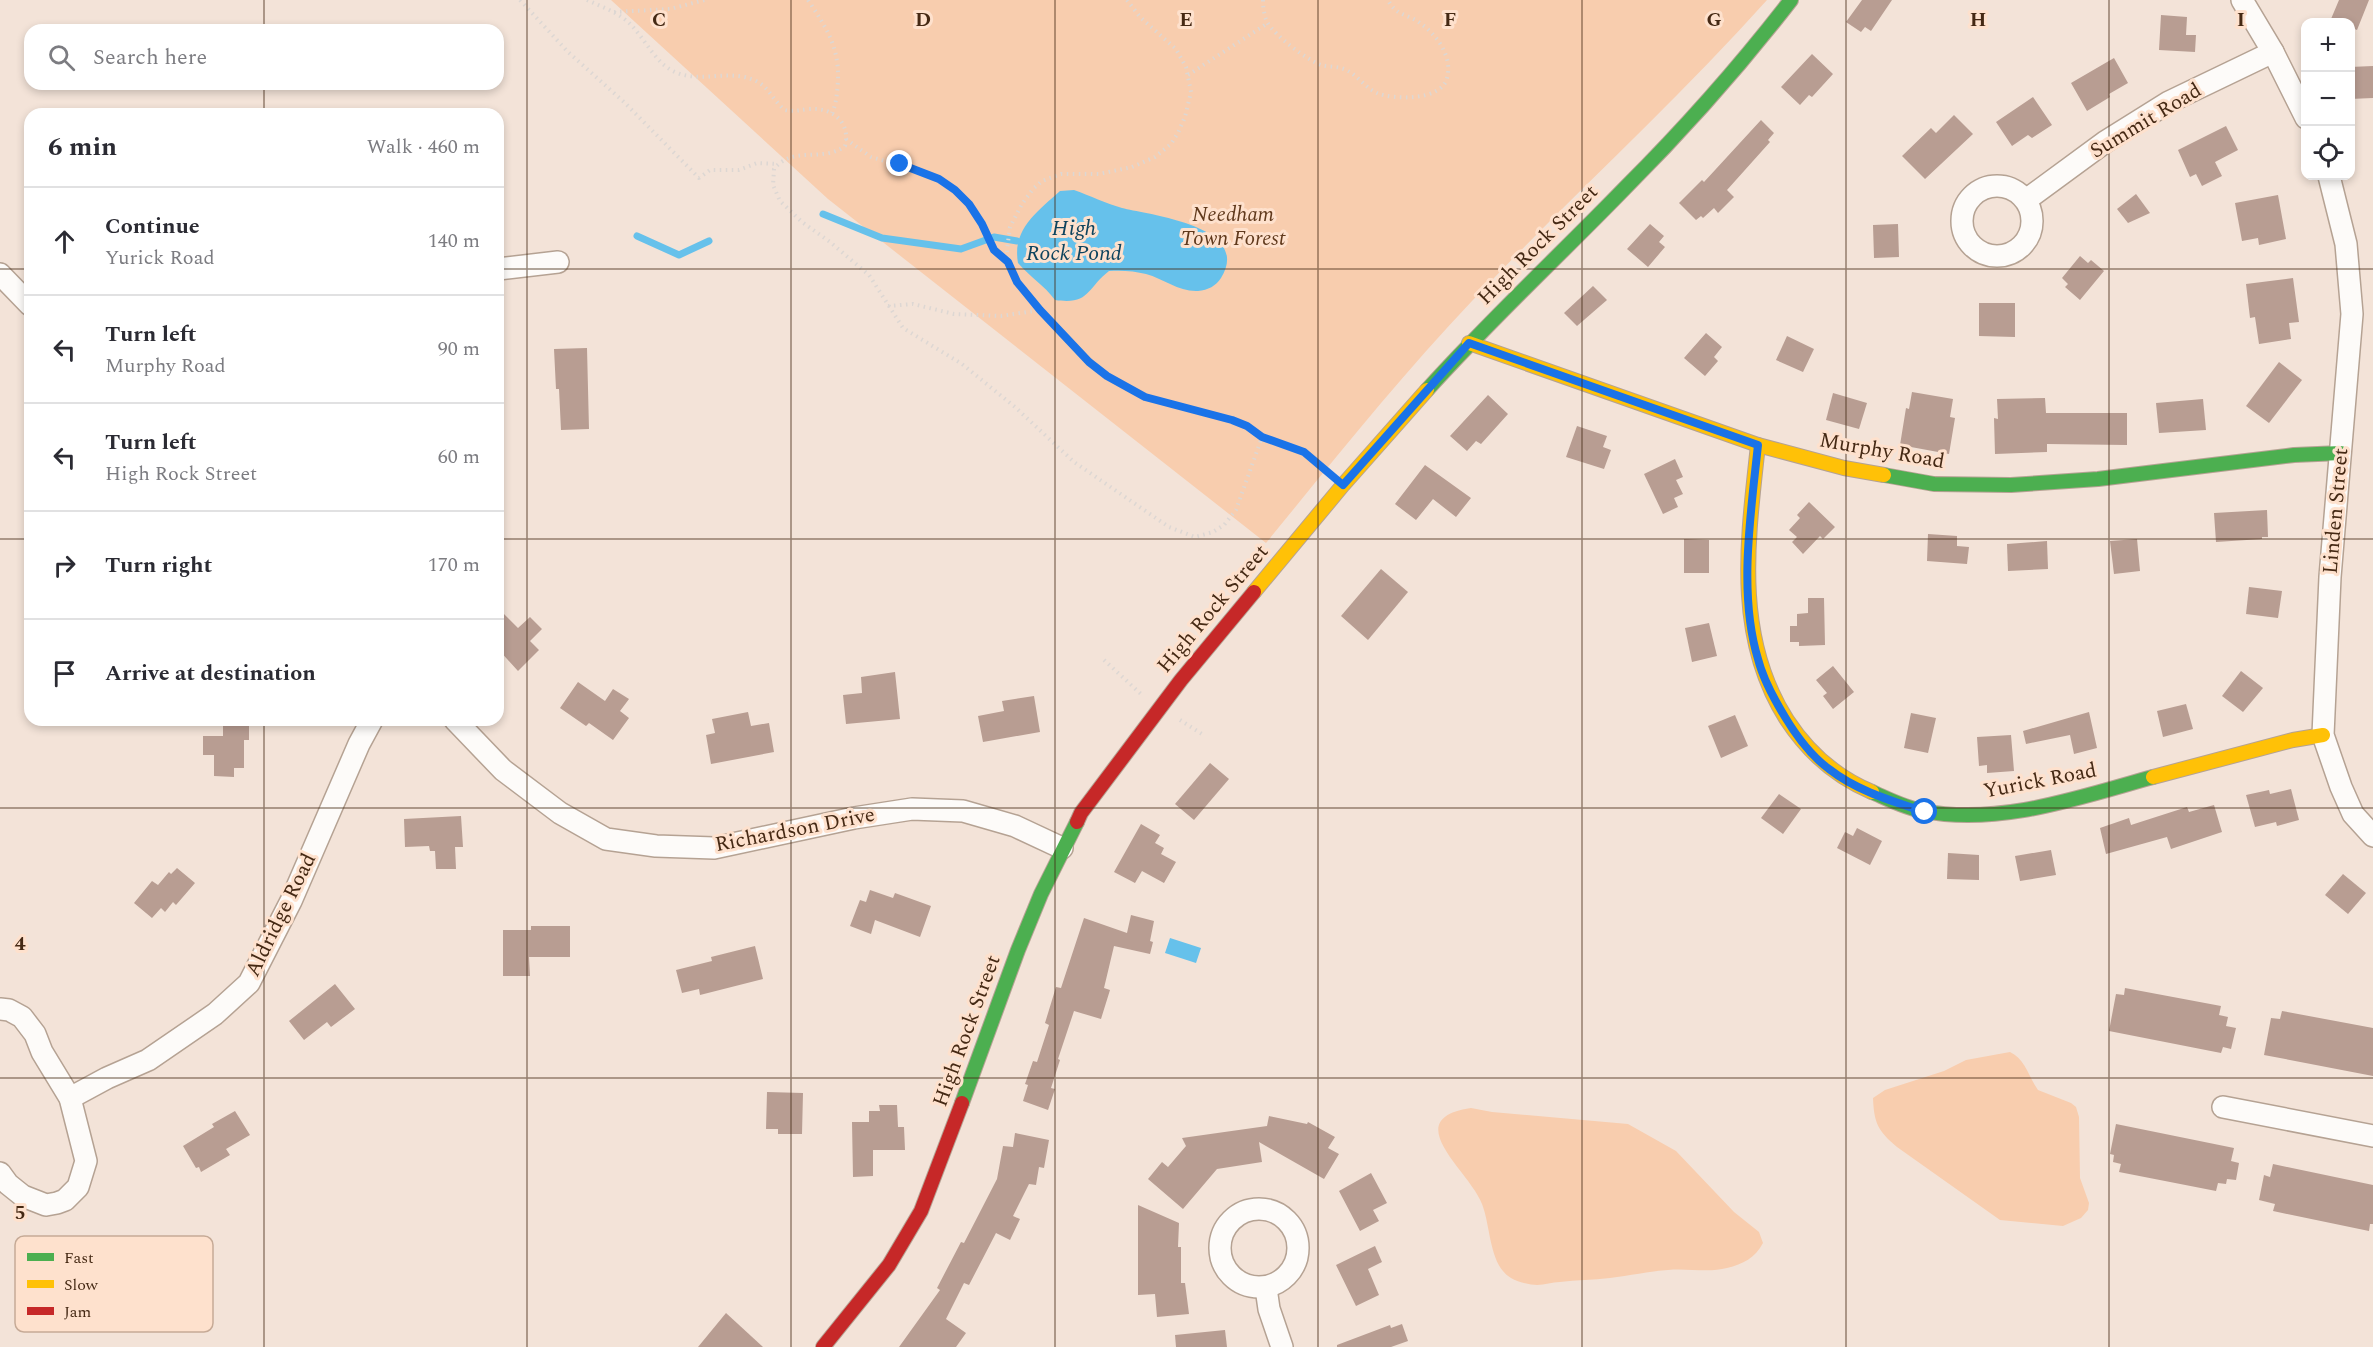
<!DOCTYPE html>
<meta charset="utf-8">
<style>
body{margin:0;font-family:Spectral,serif;background:#f7f7f7;color:#2b2b33}
.controls{position:absolute;right:18px;top:18px;display:grid;overflow:hidden;border-radius:12px;box-shadow:0 3px 9px #0003}
.controls button{width:54px;height:54px;display:grid;place-items:center;padding:0;border:0;border-bottom:2px solid #e1e1e2;background:#fff;color:#2b2b33;font:30px sans-serif}
.stop{position:absolute;width:18px;height:18px;margin:-14px;border:4px solid #1a73e8;border-radius:50%;background:#fff}
.stop.end{background:#1a73e8;border-color:#fff;box-shadow:0 2px 6px #0008}
.list{margin:0;padding:0;list-style:none}
h2{display:flex;justify-content:space-between;align-items:center;height:78px;margin:0;padding:0 24px;font-size:26px}
h2 small{font-size:20px;font-weight:400;color:#7c7c81}
.list li{display:grid;grid-template-columns:39px 1fr auto;gap:18px;align-items:center;box-sizing:border-box;height:108px;padding:0 24px;border-top:2px solid #e1e1e2}
.list b{display:block;font-size:22px;white-space:nowrap}
.list p{margin:0;font-size:20px;white-space:nowrap;color:#7c7c81}
.list em{font-size:20px;font-style:normal;color:#7c7c81}
.icon{flex:none;width:33px;height:33px;fill:none;stroke:currentColor;stroke-width:2;stroke-linecap:round;stroke-linejoin:round}
.map{position:relative;flex:none;width:2373px;height:1347px;overflow:hidden}
.search{position:absolute;background:#fff;box-shadow:0 3px 9px #0003;left:24px;top:24px;width:480px;height:66px;display:flex;align-items:center;gap:15px;box-sizing:border-box;padding:0 21px;border-radius:18px;color:#7c7c81;font-size:22px}
.panel{position:absolute;background:#fff;box-shadow:0 3px 9px #0003;left:24px;top:108px;width:480px;height:618px;border-radius:18px}
.map>svg:first-child{display:block}
.green{fill:#f8cdae}
.water{fill:#66c1eb}
.lines{fill:none;stroke-linecap:round;stroke-linejoin:round}
.stream{stroke:#66c1eb;stroke-width:7}
.building{fill:#b89d92}
.street-casing{stroke:#b5a293;stroke-width:24}
.fast-casing{stroke:#b5a293;stroke-width:16}
.slow-casing{stroke:#b5a293;stroke-width:16}
.jam-casing{stroke:#b5a293;stroke-width:16}
.path{stroke:#ddd7d3;stroke-width:4;stroke-dasharray:1.5 4.5;stroke-linecap:butt}
.street{stroke:#fdfbf9;stroke-width:21}
.fast{stroke:#4caf50;stroke-width:14}
.slow{stroke:#ffc107;stroke-width:14}
.jam{stroke:#c62828;stroke-width:14}
.route{stroke:#1a73e8;stroke-width:8}
.grid{fill:none;stroke:#452914;stroke-width:1.5;stroke-opacity:0.55}
.labels{text-anchor:middle;dominant-baseline:central;stroke-width:6;stroke-linejoin:round;paint-order:stroke}
.street-label{font-size:21px;fill:#452914;stroke:#fee1cd}
.park-label{font-size:21px;font-style:italic;fill:#60391c;stroke:#fee1cd}
.water-label{font-size:22px;font-style:italic;fill:#0f445e;stroke:#fee1cd}
.key{fill:#fee1cd;stroke:#c6aa96;stroke-width:1.5}
.key-label{font-size:16px;fill:#452914}
.grid-label{font-size:20px;text-anchor:middle;font-weight:bold;fill:#452914;stroke:#fee1cd;stroke-width:6;stroke-linejoin:round;paint-order:stroke}
</style>
<div class="map">
<svg width="2373" height="1347" viewBox="0 0 2373 1347">
<rect width="100%" height="100%" fill="#f3e3d8"/>
<g class="green">
<path d="M611,0H1767C1673,105 1568,199 1472,301C1399,378 1333,461 1266,543L828,199Z"/>
<path d="M2010,1052C2026,1060 2028,1076 2038,1090L2071,1103L2076,1107L2079,1117L2080,1178L2089,1203L2088,1210L2081,1218L2063,1226L2000,1220L1897,1147C1878,1131 1874,1123 1873,1098L1885,1090L1944,1071L1966,1060Z"/>
<path d="M1471,1108L1492,1112L1628,1124L1676,1151L1734,1212L1759,1232L1763,1243C1755,1258 1743,1264 1727,1268C1709,1273 1687,1268 1668,1270C1649,1271 1629,1276 1610,1278C1593,1280 1576,1280 1560,1282C1552,1282 1545,1285 1537,1285C1530,1285 1518,1282 1511,1278C1489,1265 1491,1227 1482,1204C1470,1171 1397,1119 1471,1108Z"/>
</g>
<g class="water">
<path d="M1074,190C1091,196 1105,203 1122,208C1150,215 1253,226 1221,278C1216,286 1208,290 1198,291C1179,292 1164,279 1146,274C1135,271 1121,270 1109,271C1086,289 1090,305 1055,300C1044,285 1030,277 1018,263C1012,229 1037,212 1060,191Z"/>
<polygon points="1170,938 1201,948 1196,963 1165,953"/>
</g>
<g class="lines">
<g class="stream">
<polyline points="823,214 882,238 961,249 994,237 1017,241"/>
<polyline points="637,236 679,255 709,241"/>
</g>
</g>
<g class="building">
<polygon points="1862,0 1892,0 1871,31 1865,27 1861,32 1846,22"/>
<polygon points="2339,0 2369,0 2357,30 2350,27 2350,22 2339,22 2331,19"/>
<polygon points="2161,15 2187,17 2186,35 2196,35 2195,52 2159,50"/>
<polygon points="1812,54 1833,74 1812,97 1809,95 1800,105 1781,87"/>
<polygon points="2114,58 2128,83 2109,94 2110,97 2087,111 2071,83"/>
<polygon points="2373,66 2373,98 2350,99 2350,67"/>
<polygon points="2033,97 2052,125 2032,138 2028,135 2012,146 1996,122"/>
<polygon points="1954,115 1973,134 1925,179 1902,156 1931,128 1936,133"/>
<polygon points="1761,120 1774,133 1768,140 1770,142 1727,190 1734,197 1718,213 1714,208 1703,218 1701,216 1696,220 1679,203 1702,180 1704,182"/>
<polygon points="2226,126 2238,150 2215,162 2222,176 2202,186 2196,174 2190,177 2178,150"/>
<polygon points="2136,194 2150,213 2128,223 2117,209"/>
<polygon points="2278,195 2286,239 2259,245 2258,238 2242,241 2235,203"/>
<polygon points="1650,224 1664,236 1659,242 1665,247 1648,267 1627,249"/>
<polygon points="1898,224 1899,257 1874,258 1873,225"/>
<polygon points="2080,256 2088,263 2091,260 2104,271 2080,300 2065,287 2068,284 2062,278"/>
<polygon points="2293,278 2299,322 2289,323 2291,339 2259,344 2255,317 2250,318 2246,284"/>
<polygon points="1593,286 1607,300 1577,326 1564,313"/>
<polygon points="1979,303 2015,303 2015,337 1979,336"/>
<polygon points="1706,333 1722,347 1714,357 1718,361 1705,376 1684,358"/>
<polygon points="1787,336 1814,349 1803,372 1776,360"/>
<polygon points="587,348 589,429 561,430 559,389 556,389 554,349"/>
<polygon points="2279,362 2302,380 2269,423 2246,406"/>
<polygon points="1912,392 1953,399 1950,417 1955,418 1949,454 1900,445 1906,408 1909,409"/>
<polygon points="1833,393 1867,403 1859,429 1826,420"/>
<polygon points="1488,395 1508,414 1481,444 1476,441 1467,451 1450,436"/>
<polygon points="2045,398 2046,413 2127,413 2127,445 2047,444 2047,452 1995,454 1994,418 1998,419 1997,399"/>
<polygon points="2203,399 2206,430 2159,433 2156,403"/>
<polygon points="1577,426 1607,436 1603,447 1611,450 1604,469 1566,457"/>
<polygon points="1675,459 1683,477 1676,480 1683,494 1674,498 1678,507 1663,514 1644,474"/>
<polygon points="1425,465 1471,498 1456,517 1433,499 1416,520 1395,504"/>
<polygon points="1809,502 1835,527 1823,539 1820,536 1803,554 1792,542 1797,537 1789,530 1800,518 1797,515"/>
<polygon points="2267,510 2268,537 2262,537 2262,539 2216,542 2214,513"/>
<polygon points="1928,534 1957,536 1957,546 1969,547 1967,564 1927,561"/>
<polygon points="1684,539 1709,540 1709,573 1684,573"/>
<polygon points="2137,539 2140,571 2114,574 2110,541"/>
<polygon points="2047,541 2048,569 2008,571 2007,544"/>
<polygon points="1381,569 1408,592 1368,640 1341,616"/>
<polygon points="2249,587 2282,591 2278,618 2246,614"/>
<polygon points="1808,598 1824,598 1825,645 1799,646 1799,642 1790,642 1790,626 1797,626 1797,614 1808,613"/>
<polygon points="498,608 518,628 530,617 542,629 530,641 539,650 518,671 498,649"/>
<polygon points="1709,623 1717,656 1692,662 1685,628"/>
<polygon points="1833,666 1854,692 1833,709 1823,696 1827,693 1816,680"/>
<polygon points="2241,671 2263,688 2243,712 2222,696"/>
<polygon points="895,672 900,719 846,724 843,695 862,693 861,677"/>
<polygon points="578,682 605,701 613,689 629,699 620,711 629,718 613,740 589,723 586,726 560,708"/>
<polygon points="1034,696 1040,732 983,742 978,716 1004,711 1002,701"/>
<polygon points="2186,704 2193,729 2163,737 2157,711"/>
<polygon points="748,712 751,726 769,723 774,752 711,764 706,735 715,733 712,719"/>
<polygon points="2089,712 2097,748 2074,754 2070,735 2026,744 2023,731"/>
<polygon points="1911,713 1936,718 1928,753 1904,748"/>
<polygon points="1735,715 1748,746 1721,758 1708,726"/>
<polygon points="223,720 249,720 249,740 244,740 244,768 234,768 234,777 214,776 214,755 203,755 203,736 223,736"/>
<polygon points="2011,735 2014,771 1987,773 1987,765 1979,766 1977,737"/>
<polygon points="1210,763 1229,779 1194,820 1175,804"/>
<polygon points="2291,789 2299,820 2277,826 2276,822 2255,827 2246,795 2269,790 2270,794"/>
<polygon points="1779,794 1801,809 1783,834 1761,818"/>
<polygon points="2214,805 2222,832 2171,849 2167,837 2106,854 2100,828 2129,818 2131,825 2187,807 2189,812"/>
<polygon points="461,816 463,847 455,847 456,869 436,869 435,851 430,851 429,846 405,847 404,819"/>
<polygon points="1141,824 1160,835 1155,843 1164,848 1161,854 1176,862 1164,883 1142,871 1135,883 1114,872"/>
<polygon points="1857,828 1882,841 1870,865 1837,848 1845,832 1853,836"/>
<polygon points="2051,850 2056,875 2020,881 2015,856"/>
<polygon points="1948,853 1979,855 1979,880 1947,879"/>
<polygon points="177,868 195,883 176,905 173,902 165,912 161,908 152,918 134,903 152,881 158,885 169,872 171,874"/>
<polygon points="2343,874 2366,893 2348,914 2325,895"/>
<polygon points="870,890 893,898 895,893 931,906 920,937 875,920 871,934 850,926 860,900 866,902"/>
<polygon points="1131,915 1154,921 1150,941 1153,942 1150,954 1114,946 1104,988 1110,990 1101,1019 1074,1011 1058,1059 1060,1060 1051,1088 1055,1089 1048,1110 1023,1101 1028,1085 1025,1084 1033,1061 1037,1062 1049,1025 1045,1023 1056,987 1061,988 1084,918 1127,933"/>
<polygon points="531,926 570,926 570,957 529,957 530,976 503,976 503,930 531,930"/>
<polygon points="755,946 763,979 700,995 699,989 682,993 676,970 712,961 711,957"/>
<polygon points="335,984 355,1009 331,1027 327,1022 304,1040 289,1021"/>
<polygon points="2125,988 2221,1006 2219,1015 2228,1017 2226,1026 2236,1028 2231,1049 2223,1047 2221,1053 2109,1031 2116,994 2124,995"/>
<polygon points="2282,1011 2373,1028 2373,1076 2264,1055 2271,1018 2280,1019"/>
<polygon points="767,1092 803,1093 802,1134 778,1134 778,1129 766,1129"/>
<polygon points="879,1105 897,1105 898,1127 904,1127 905,1150 873,1150 873,1176 853,1177 852,1122 869,1122 869,1111 880,1111"/>
<polygon points="235,1111 250,1135 226,1149 230,1155 201,1172 199,1167 196,1168 183,1146 214,1127 212,1124"/>
<polygon points="1269,1116 1307,1124 1308,1122 1335,1137 1328,1148 1339,1154 1324,1179 1259,1142 1262,1162 1217,1169 1183,1209 1148,1179 1162,1162 1168,1167 1186,1146 1182,1138 1267,1126"/>
<polygon points="2116,1124 2234,1148 2231,1161 2239,1163 2236,1180 2227,1179 2226,1184 2218,1183 2216,1191 2119,1172 2121,1164 2113,1162 2114,1155 2110,1154"/>
<polygon points="1015,1133 1049,1140 1044,1168 1039,1167 1036,1185 1029,1184 1013,1216 1020,1219 1010,1240 996,1233 969,1285 964,1283 946,1319 966,1333 956,1347 899,1347 940,1290 937,1288 961,1242 964,1243 997,1179 1003,1146 1013,1147"/>
<polygon points="2273,1164 2373,1185 2373,1224 2370,1224 2369,1231 2273,1211 2275,1204 2259,1200 2264,1175 2270,1177"/>
<polygon points="1371,1173 1387,1203 1373,1210 1379,1221 1360,1231 1339,1191"/>
<polygon points="1138,1205 1179,1223 1178,1247 1181,1247 1181,1283 1185,1283 1189,1314 1157,1317 1155,1294 1138,1295"/>
<polygon points="1375,1246 1382,1262 1368,1269 1379,1295 1356,1306 1336,1265"/>
<polygon points="726,1313 763,1347 698,1347"/>
<polygon points="1402,1324 1408,1341 1391,1347 1337,1347 1337,1345 1390,1325 1391,1328"/>
<polygon points="1225,1330 1227,1347 1176,1347 1175,1335"/>
</g>
<g class="lines">
<defs>
<g id="street">
<polyline points="2242,0 2273,52 2306,118"/>
<polyline points="2329,176 2346,244 2352,314 2330,577 2323,735 2341,787 2353,814 2373,836"/>
<circle cx="1997" cy="221" r="35"/>
<polyline points="2026,200 2105,142 2169,102 2273,52"/>
<polyline points="498,269 558,262"/>
<polyline points="0,274 30,305"/>
<polyline points="455,720 503,770 560,813 606,839 656,846 714,848 854,818 912,809 963,811 1015,826 1062,848"/>
<polyline points="0,1009 9,1010 22,1017 35,1034 42,1052 70,1098 86,1161 78,1187 65,1200 57,1203 46,1205 23,1196 8,1184 0,1173"/>
<polyline points="70,1098 107,1078 148,1060 215,1014 249,983 291,901 359,744 372,720"/>
<polyline points="2223,1107 2373,1136"/>
<circle cx="1259" cy="1248" r="39"/>
<polyline points="1266,1288 1269,1309 1282,1347"/>
</g>
<g id="fast">
<path d="M1427,390C1490,320 1559,256 1625,188C1684,129 1740,66 1791,0"/>
<polyline points="1884,475 1934,484 2011,485 2098,479 2294,455 2341,453"/>
<path d="M1872,792C1888,799 1905,808 1923,811C2000,826 2080,797 2153,777"/>
<polyline points="962,1103 1018,950 1041,894 1077,822"/>
</g>
<g id="slow">
<polyline points="1469,343 1758,445 1844,468 1884,475"/>
<path d="M1758,445C1748,538 1733,636 1787,720C1808,752 1836,777 1872,792"/>
<polyline points="1254,592 1343,485 1427,390"/>
<polyline points="2153,777 2293,740 2323,735"/>
</g>
<g id="jam">
<polyline points="1077,822 1081,813 1181,680 1254,592"/>
<polyline points="823,1347 889,1265 921,1211 962,1103"/>
</g>
</defs>
<use href="#street" class="street-casing"/>
<use href="#fast" class="fast-casing"/>
<use href="#slow" class="slow-casing"/>
<use href="#jam" class="jam-casing"/>
<g class="path">
<polyline points="520,0 568,52 625,103 699,178 710,170 739,170 757,163 777,164"/>
<path d="M587,0C602,7 620,13 631,25C646,40 655,63 675,72C702,84 730,68 756,81C769,87 774,102 785,110C794,112 800,110 809,109C832,107 851,122 845,146C823,163 793,145 774,169L773,185L780,201L802,222L830,242L869,275L903,328L962,364L1015,407L1074,462L1169,527L1195,537L1213,532L1224,525L1236,510L1262,437"/>
<path d="M808,0C826,27 839,46 838,80C837,92 837,102 832,113"/>
<polyline points="1127,0 1140,17 1176,49 1186,67 1191,92 1185,117 1178,133 1171,144 1155,157 1132,167 1099,174 1061,174 1042,181 1033,189 1022,204 1010,227 1007,250 1008,262 1017,282 1040,310 1089,361 1107,376 1145,397 1232,420 1247,426 1262,437 1304,452 1325,468"/>
<path d="M1263,0C1263,7 1264,15 1267,22C1274,35 1307,60 1321,65C1328,67 1336,66 1344,69C1357,74 1364,87 1377,93C1393,100 1442,101 1447,78C1453,57 1437,35 1420,23C1408,14 1396,16 1388,0"/>
<polyline points="614,12 670,9 705,0"/>
<polyline points="1188,75 1268,23"/>
<polyline points="846,139 871,157 916,170 939,179 955,190 978,215 994,251 1007,262"/>
<polyline points="888,306 913,304 954,314 1001,316 1040,310"/>
<polyline points="1104,660 1141,694"/>
<polyline points="1180,720 1205,736"/>
</g>
<use href="#street" class="street"/>
<use href="#fast" class="fast"/>
<use href="#slow" class="slow"/>
<use href="#jam" class="jam"/>
</g>
<g class="lines">
<path class="route" d="M900,164L939,179L955,190L969,204L982,224L994,250L1008,262L1017,282L1040,310L1089,362L1107,376L1145,397L1232,420L1247,426L1262,437L1304,452L1343,485L1469,343L1758,445C1751,512 1738,594 1758,659C1763,679 1774,699 1785,717C1797,737 1810,755 1829,769C1857,791 1892,801 1925,812"/>
</g>
<path class="grid" d="M264,0V30M527,0V1347M791,0V1347M1055,0V1347M1318,0V1347M1582,0V1347M1846,0V1347M2109,0V1347M264,84V114M0,269H30M498,269H2373M0,539H30M498,539H2373M264,720V1347M0,808H2373M0,1078H2373"/>
<g class="labels">
<g class="street-label">
<text transform="translate(2146 121) rotate(-31)">Summit Road</text>
<text transform="translate(1538 245) rotate(-45)">High Rock Street</text>
<text transform="translate(1882 451) rotate(10)">Murphy Road</text>
<text transform="translate(2336 511) rotate(-85)">Linden Street</text>
<text transform="translate(1213 609) rotate(-50)">High Rock Street</text>
<text transform="translate(2040 781) rotate(-11)">Yurick Road</text>
<text transform="translate(795 830) rotate(-11)">Richardson Drive</text>
<text transform="translate(281 915) rotate(-64)">Aldridge Road</text>
<text transform="translate(967 1031) rotate(-70)">High Rock Street</text>
</g>
<g class="park-label">
<text x="1233" y="215">Needham<tspan x="1233" dy="24">Town Forest</tspan></text>
</g>
<g class="water-label">
<text x="1074" y="228">High<tspan x="1074" dy="25">Rock Pond</tspan></text>
</g>
</g>
<rect x="15" y="1236" width="198" height="96" rx="9" class="key"/>
<rect x="27" y="1253" width="27" height="8" fill="#4caf50"/>
<rect x="27" y="1280" width="27" height="8" fill="#ffc107"/>
<rect x="27" y="1307" width="27" height="8" fill="#c62828"/>
<g class="key-label">
<text x="64" y="1263">Fast</text>
<text x="64" y="1290">Slow</text>
<text x="64" y="1317">Jam</text>
</g>
<g class="grid-label">
<text x="659" y="26">C</text>
<text x="923" y="26">D</text>
<text x="1186" y="26">E</text>
<text x="1450" y="26">F</text>
<text x="1714" y="26">G</text>
<text x="1978" y="26">H</text>
<text x="2241" y="26">I</text>
<text x="20" y="950">4</text>
<text x="20" y="1219">5</text>
</g>
</svg>
<div class="controls">
<button>+</button>
<button>−</button>
<button><svg class="icon" aria-label="locate" viewBox="0 0 24 24"><circle cx="12" cy="12" r="6"/><path d="M12 2v4M12 18v4M2 12h4M18 12h4"/></svg></button>
</div>
<div class="stop" style="left:1925px;top:812px"></div>
<div class="stop end" style="left:900px;top:164px"></div>
<div class="search"><svg class="icon" aria-label="search" viewBox="0 0 24 24"><circle cx="10" cy="10" r="6"/><path d="M15 15l6 6"/></svg>Search here</div>
<section class="panel">
<h2>6 min<small>Walk · 460 m</small></h2>
<ul class="list">
<li><svg class="icon" aria-label="ahead" viewBox="0 0 24 24"><path d="M12 20V5M6 11l6-6 6 6"/></svg><div><b>Continue</b><p>Yurick Road</p></div><em>140 m</em></li>
<li><svg class="icon" aria-label="left" viewBox="0 0 24 24"><path d="M17 20v-9H6M10 6l-5 5 5 5"/></svg><div><b>Turn left</b><p>Murphy Road</p></div><em>90 m</em></li>
<li><svg class="icon" aria-label="left" viewBox="0 0 24 24"><path d="M17 20v-9H6M10 6l-5 5 5 5"/></svg><div><b>Turn left</b><p>High Rock Street</p></div><em>60 m</em></li>
<li><svg class="icon" aria-label="right" viewBox="0 0 24 24"><path d="M7 20v-9h11M14 6l5 5-5 5"/></svg><div><b>Turn right</b></div><em>170 m</em></li>
<li><svg class="icon" aria-label="arrive" viewBox="0 0 24 24"><path d="M6 21V4h12l-3 4 3 4H6"/></svg><div><b>Arrive at destination</b></div></li>
</ul>
</section>
</div>
